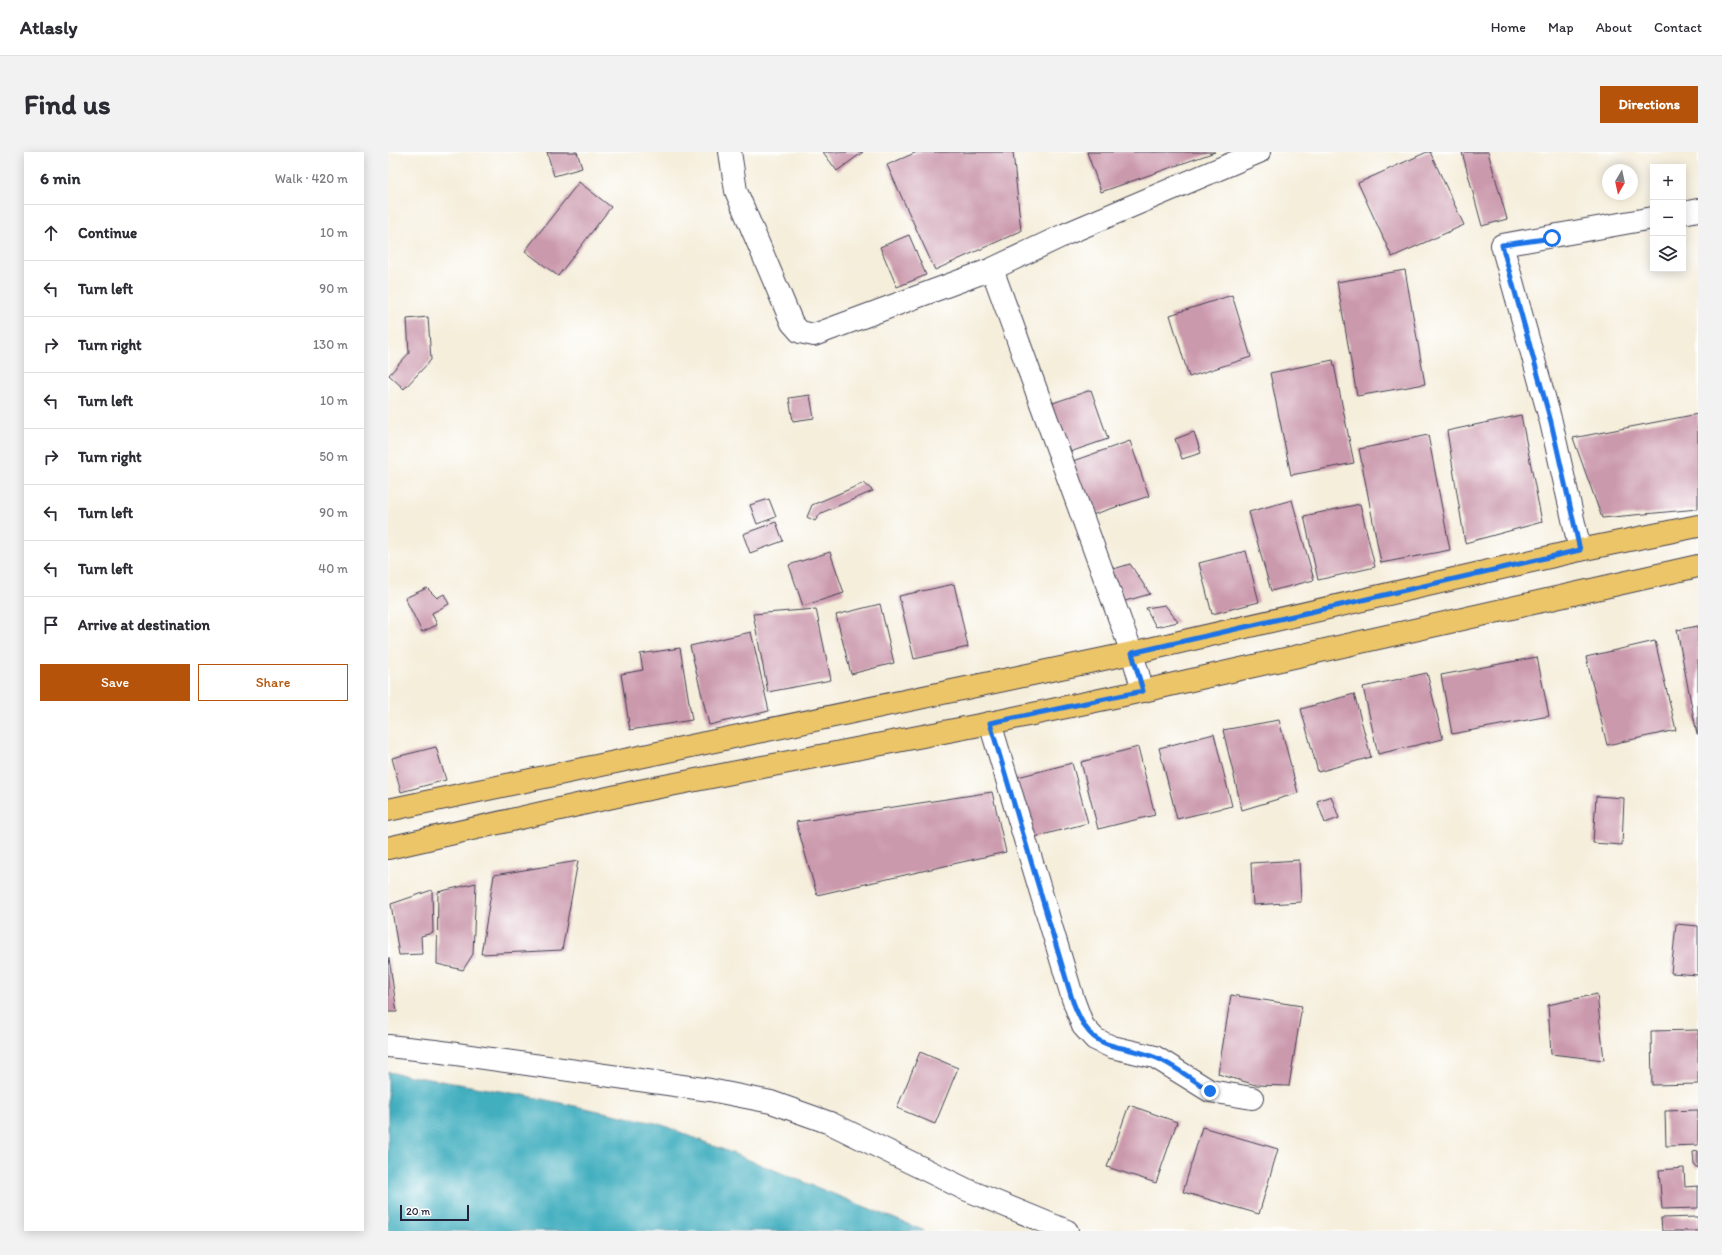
<!DOCTYPE html>
<meta charset="utf-8">
<style>
body{margin:0;font-family:Itim,sans-serif;background:#f2f2f3;color:#2b2b33}
.controls{position:absolute;right:12px;top:12px;display:grid;overflow:hidden;border-radius:0px;box-shadow:0 2px 10px #0003}
.controls button{width:36px;height:36px;display:grid;place-items:center;padding:0;border:0;border-bottom:1px solid #e1e1e2;background:#fff;color:#2b2b33;font:20px sans-serif}
.compass{position:absolute;left:1214px;top:12px;width:36px;height:36px;border-radius:50%;background:#fff;box-shadow:0 2px 10px #0003;rotate:189deg}
.scale{position:absolute;left:12px;bottom:10px;width:69px;box-sizing:border-box;padding-left:4px;border:2px solid #22223b;border-top:0;font-size:11px;line-height:14px;white-space:nowrap;color:#22223b;-webkit-text-stroke:3px #fff;paint-order:stroke}
.stop{position:absolute;width:12px;height:12px;margin:-9px;border:3px solid #1a73e8;border-radius:50%;background:#fff}
.stop.end{background:#1a73e8;border-color:#fff;box-shadow:0 1px 4px #0008}
.list{margin:0;padding:0;list-style:none}
h2{display:flex;justify-content:space-between;align-items:center;height:52px;margin:0;padding:0 16px;font-size:17px}
h2 small{font-size:13px;font-weight:400;color:#7c7c81}
.list li{display:grid;grid-template-columns:26px 1fr auto;gap:12px;align-items:center;box-sizing:border-box;height:56px;padding:0 16px;border-top:1px solid #e1e1e2}
.list b{display:block;font-size:15px;white-space:nowrap}
.list em{font-size:13px;font-style:normal;color:#7c7c81}
.actions{display:flex;gap:8px;padding:12px 16px}
.actions a{flex:1;padding:9px 0;border:1px solid #b45309;border-radius:0px;text-align:center;font-size:14px;color:#b45309}
.actions .main{background:#b45309;color:#fff}
.icon{flex:none;width:22px;height:22px;fill:none;stroke:currentColor;stroke-width:2;stroke-linecap:round;stroke-linejoin:round}
.map{position:relative;flex:none;width:1310px;height:1079px;overflow:hidden;border-radius:0px}
header{display:flex;align-items:center;gap:24px;box-sizing:border-box;height:56px;padding:0 20px;background:#fff;border-bottom:1px solid #e1e1e2}
header strong{font-size:19px}
nav{display:flex;gap:22px;margin-inline-start:auto;font-size:14px}
.intro{display:flex;align-items:center;justify-content:space-between;box-sizing:border-box;height:96px;padding:0 24px}
h1{margin:0;font-size:28px}
.button{padding:10px 18px;border-radius:0px;background:#b45309;color:#fff;font-size:14px;font-weight:700}
main{display:flex;gap:24px;padding:0 24px}
aside{flex:1;background:#fff;border-radius:0px;box-shadow:0 2px 10px #0003}
.map>svg:first-child{display:block}
.water{fill:#42afbf;stroke:#32687d}
.building{fill:#cb99ac}
.lines{fill:none;stroke-linecap:round;stroke-linejoin:round}
.minor-casing{stroke:#424153;stroke-width:24}
.major-casing{stroke:#424153;stroke-width:24}
.minor{stroke:#fff;stroke-width:22}
.major{stroke:#edc569;stroke-width:22}
.route{stroke:#1a73e8;stroke-width:5}
</style>
<header>
<strong>Atlasly</strong>
<nav><a>Home</a><a>Map</a><a>About</a><a>Contact</a></nav>
</header>
<div class="intro"><h1>Find us</h1><a class="button">Directions</a></div>
<main>
<aside>
<h2>6 min<small>Walk · 420 m</small></h2>
<ul class="list">
<li><svg class="icon" aria-label="ahead" viewBox="0 0 24 24"><path d="M12 20V5M6 11l6-6 6 6"/></svg><div><b>Continue</b></div><em>10 m</em></li>
<li><svg class="icon" aria-label="left" viewBox="0 0 24 24"><path d="M17 20v-9H6M10 6l-5 5 5 5"/></svg><div><b>Turn left</b></div><em>90 m</em></li>
<li><svg class="icon" aria-label="right" viewBox="0 0 24 24"><path d="M7 20v-9h11M14 6l5 5-5 5"/></svg><div><b>Turn right</b></div><em>130 m</em></li>
<li><svg class="icon" aria-label="left" viewBox="0 0 24 24"><path d="M17 20v-9H6M10 6l-5 5 5 5"/></svg><div><b>Turn left</b></div><em>10 m</em></li>
<li><svg class="icon" aria-label="right" viewBox="0 0 24 24"><path d="M7 20v-9h11M14 6l5 5-5 5"/></svg><div><b>Turn right</b></div><em>50 m</em></li>
<li><svg class="icon" aria-label="left" viewBox="0 0 24 24"><path d="M17 20v-9H6M10 6l-5 5 5 5"/></svg><div><b>Turn left</b></div><em>90 m</em></li>
<li><svg class="icon" aria-label="left" viewBox="0 0 24 24"><path d="M17 20v-9H6M10 6l-5 5 5 5"/></svg><div><b>Turn left</b></div><em>40 m</em></li>
<li><svg class="icon" aria-label="arrive" viewBox="0 0 24 24"><path d="M6 21V4h12l-3 4 3 4H6"/></svg><div><b>Arrive at destination</b></div></li>
</ul>
<div class="actions"><a class="main">Save</a><a>Share</a></div>
</aside>
<div class="map">
<svg width="1310" height="1079" viewBox="0 0 1310 1079">
<rect width="100%" height="100%" fill="#fff"/>
<filter id="ink" filterUnits="userSpaceOnUse"><feTurbulence type="fractalNoise" baseFrequency=".025" numOctaves="2"/><feDisplacementMap in="SourceGraphic" scale="8" xChannelSelector="R" yChannelSelector="G"/><feConvolveMatrix kernelMatrix="1 2 1 2 8 2 1 2 1" color-interpolation-filters="sRGB"/></filter>
<filter id="wash" filterUnits="userSpaceOnUse"><feTurbulence type="fractalNoise" baseFrequency=".012" numOctaves="4" result="noise"/><feDisplacementMap in="SourceGraphic" scale="16" xChannelSelector="R" yChannelSelector="G"/><feGaussianBlur stdDeviation="0.9" result="paint"/><feColorMatrix in="noise" values="0 0 0 0 0 0 0 0 0 0 0 0 0 0 0 0 0 1.4 0 .05"/><feComposite in="paint" operator="in"/></filter>
<g filter="url(#wash)">
<rect width="100%" height="100%" fill="#f5eedb"/>
<polygon class="water" points="0,920 135,943 272,972 537,1079 0,1079"/>
<g id="blocks">
<g class="building">
<polygon points="159,0 189,0 194,16 166,24"/>
<polygon points="435,0 475,0 449,19"/>
<polygon points="529,0 625,0 633,79 547,118 499,13"/>
<polygon points="699,0 827,0 713,40"/>
<polygon points="1039,0 1042,0 1076,73 1004,105 970,31"/>
<polygon points="1074,0 1100,0 1119,67 1094,74"/>
<polygon points="191,30 223,55 170,124 137,99"/>
<polygon points="521,83 538,123 509,135 492,95"/>
<polygon points="1017,118 1037,232 969,244 949,130"/>
<polygon points="844,143 863,205 801,225 782,163"/>
<polygon points="40,165 43,208 16,237 1,223 21,201 19,167"/>
<polygon points="945,208 966,311 903,323 882,221"/>
<polygon points="703,238 720,287 676,302 659,253"/>
<polygon points="422,243 426,266 405,269 401,246"/>
<polygon points="1310,262 1310,357 1214,366 1185,286"/>
<polygon points="1133,263 1154,370 1077,391 1059,279"/>
<polygon points="806,280 813,301 794,307 787,287"/>
<polygon points="1040,283 1062,398 993,411 971,297"/>
<polygon points="742,289 761,344 698,365 679,311"/>
<polygon points="476,331 485,339 433,361 427,369 419,365 424,353"/>
<polygon points="381,347 388,365 369,372 362,353"/>
<polygon points="904,348 926,428 883,439 861,360"/>
<polygon points="972,352 987,415 930,428 916,364"/>
<polygon points="388,370 395,389 362,401 355,382"/>
<polygon points="858,399 871,450 824,462 811,411"/>
<polygon points="442,400 456,441 415,454 401,413"/>
<polygon points="742,412 762,442 730,451 719,419"/>
<polygon points="566,432 580,495 526,507 511,444"/>
<polygon points="39,436 49,446 56,442 61,452 44,461 49,473 34,480 17,446"/>
<polygon points="492,452 506,511 463,522 448,463"/>
<polygon points="777,453 790,470 768,475 758,456"/>
<polygon points="428,457 443,528 380,540 365,462"/>
<polygon points="1310,474 1310,582 1309,582 1289,478"/>
<polygon points="363,480 381,559 321,573 302,494"/>
<polygon points="1267,489 1288,578 1219,593 1198,505"/>
<polygon points="292,496 304,568 242,578 233,522 255,518 252,502"/>
<polygon points="1149,505 1161,564 1064,582 1053,523"/>
<polygon points="1039,521 1055,587 990,602 975,535"/>
<polygon points="966,542 983,605 930,620 913,557"/>
<polygon points="891,568 910,641 854,658 835,578"/>
<polygon points="826,582 844,654 789,667 771,596"/>
<polygon points="48,595 58,628 13,640 4,606"/>
<polygon points="750,595 767,663 710,677 693,610"/>
<polygon points="684,611 700,671 643,686 626,626"/>
<polygon points="604,640 618,700 429,743 408,670"/>
<polygon points="943,644 951,666 937,671 929,649"/>
<polygon points="1208,644 1236,646 1234,693 1205,691"/>
<polygon points="911,708 913,750 865,753 863,711"/>
<polygon points="190,709 174,798 93,802 106,723"/>
<polygon points="88,731 85,802 75,818 49,812 50,740"/>
<polygon points="44,738 45,781 33,784 34,802 11,803 3,752"/>
<polygon points="1288,772 1310,774 1310,823 1283,821"/>
<polygon points="0,806 1,806 9,860 0,860"/>
<polygon points="1209,842 1216,908 1163,902 1160,853"/>
<polygon points="843,843 914,854 901,934 868,933 830,922"/>
<polygon points="1310,878 1310,932 1264,933 1263,879"/>
<polygon points="532,900 570,916 547,972 509,956"/>
<polygon points="741,953 789,970 768,1031 719,1015"/>
<polygon points="1310,958 1310,993 1278,994 1277,959"/>
<polygon points="814,975 890,997 871,1062 795,1040"/>
<polygon points="1310,999 1310,1016 1306,1013 1305,1000"/>
<polygon points="1296,1016 1297,1035 1310,1034 1310,1056 1274,1057 1271,1018"/>
<polygon points="1310,1065 1310,1079 1274,1079 1273,1066"/>
</g>
</g>
</g>
<g filter="url(#ink)">
<use href="#blocks" fill-opacity="0" stroke="#424153" stroke-width="1"/>
<g class="lines">
<defs>
<g id="minor">
<polyline points="342,0 348,39 404,171 412,180 426,183 604,117 678,82 871,0"/>
<polyline points="1295,61 1310,58"/>
<polyline points="604,117 744,501 755,539"/>
<polyline points="1192,398 1163,270 1114,93 1265,66"/>
<polyline points="602,571 685,847 695,874 707,887 724,895 767,905 822,939 864,946"/>
<polyline points="0,894 47,899 322,938 383,950 442,971 577,1037 679,1079"/>
</g>
<g id="major">
<polyline points="0,658 744,501 1192,398 1310,374"/>
<polyline points="0,696 251,639 602,571 755,539 1310,414"/>
</g>
</defs>
<use href="#minor" class="minor-casing"/>
<use href="#major" class="major-casing"/>
<use href="#minor" class="minor"/>
<use href="#major" class="major"/>
</g>
</g>
<g class="lines" filter="url(#ink)">
<path class="route" d="M822,939C806,929 783,911 766,905C720,888 704,903 684,847L602,571L755,539L744,501L1192,398L1163,270L1114,93L1164,86"/>
</g>
</svg>
<div class="controls">
<button>+</button>
<button>−</button>
<button><svg class="icon" aria-label="layers" viewBox="0 0 24 24"><path d="M12 4l9 5-9 5-9-5zM3 14l9 5 9-5"/></svg></button>
</div>
<svg class="compass" viewBox="-18 -18 36 36"><path d="M0-13l5 13h-10z" fill="#e53935"/><path d="M0 13l5-13h-10z" fill="#7c7c81"/></svg>
<div class="scale">20 m</div>
<div class="stop" style="left:1164px;top:86px"></div>
<div class="stop end" style="left:822px;top:939px"></div>
</div>
</main>
